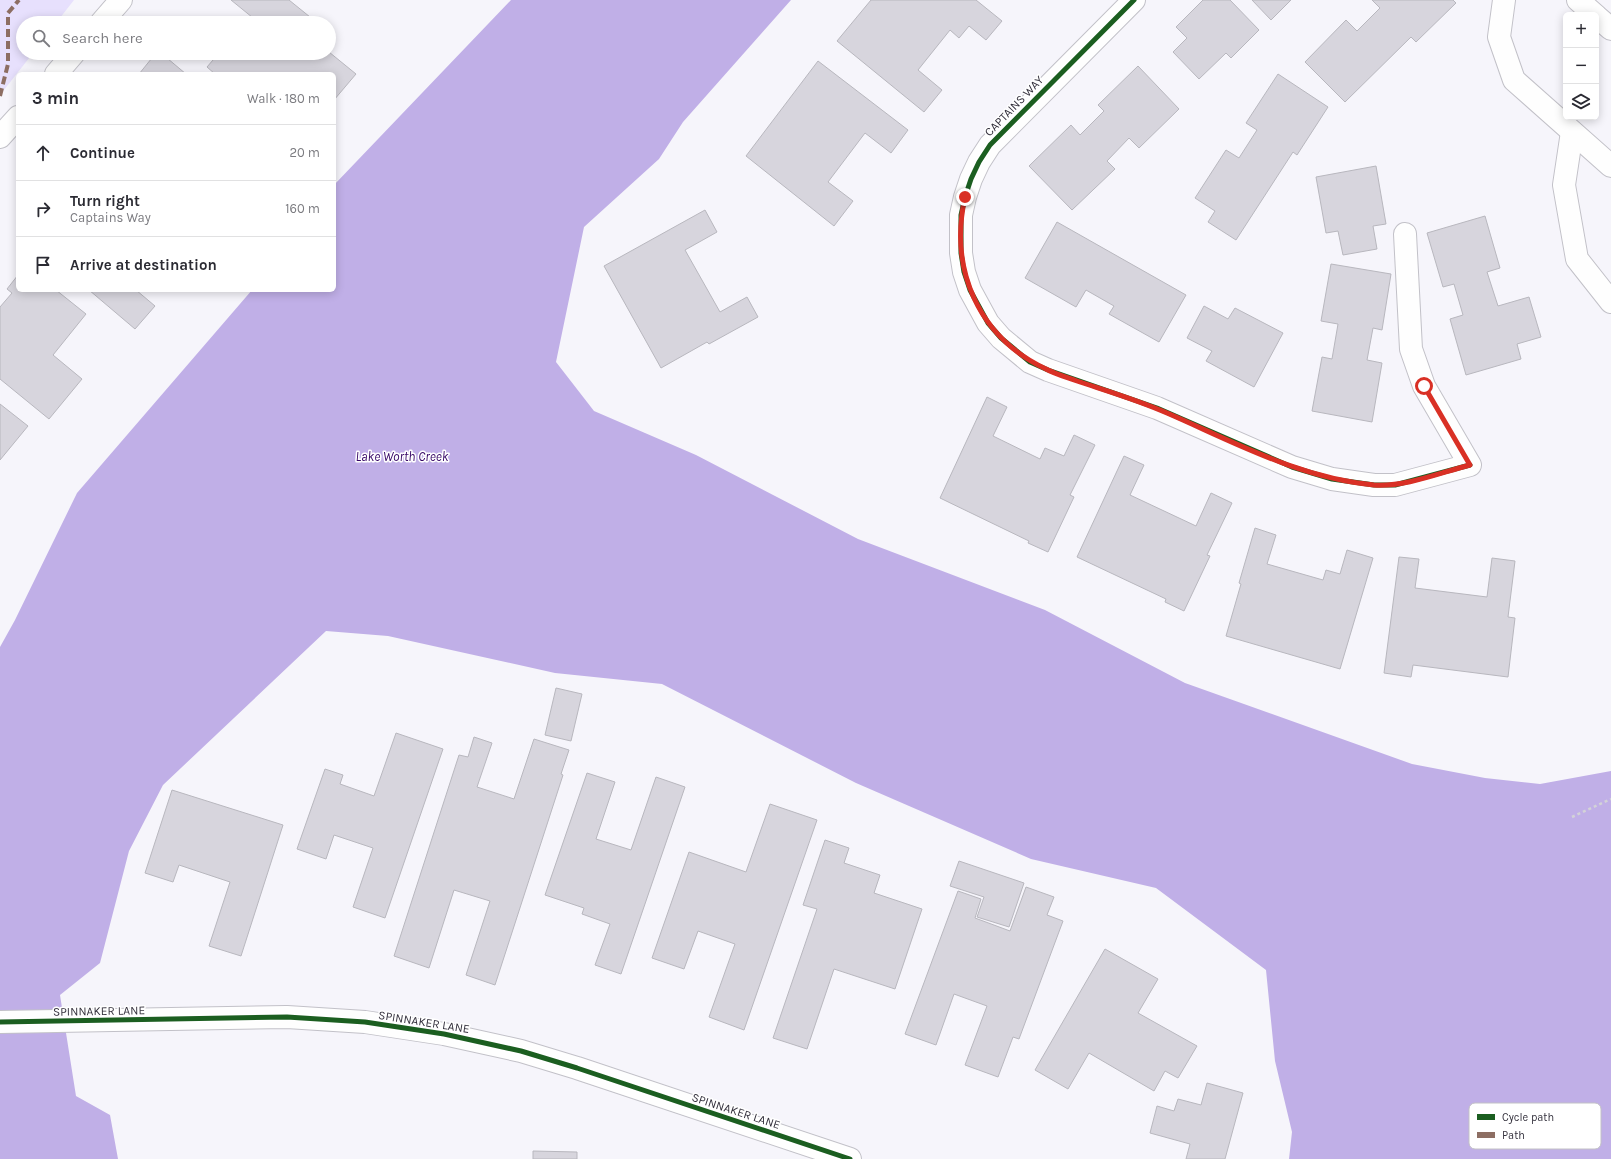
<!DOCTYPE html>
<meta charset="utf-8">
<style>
body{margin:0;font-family:Karla,sans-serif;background:#f7f7f7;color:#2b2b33}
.controls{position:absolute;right:12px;top:12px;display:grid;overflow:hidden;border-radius:6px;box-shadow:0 2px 10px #0003}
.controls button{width:36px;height:36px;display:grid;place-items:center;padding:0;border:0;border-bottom:1px solid #e1e1e2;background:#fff;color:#2b2b33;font:20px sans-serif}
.stop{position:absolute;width:12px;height:12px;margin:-9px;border:3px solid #d93025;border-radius:50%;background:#fff}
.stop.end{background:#d93025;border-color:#fff;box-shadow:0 1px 4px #0008}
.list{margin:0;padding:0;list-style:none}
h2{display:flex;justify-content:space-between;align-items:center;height:52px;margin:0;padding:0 16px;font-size:17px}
h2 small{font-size:13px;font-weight:400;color:#7c7c81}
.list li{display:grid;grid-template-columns:26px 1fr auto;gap:12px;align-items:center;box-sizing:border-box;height:56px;padding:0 16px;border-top:1px solid #e1e1e2}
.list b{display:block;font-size:15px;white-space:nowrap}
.list p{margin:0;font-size:13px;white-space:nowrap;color:#7c7c81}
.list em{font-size:13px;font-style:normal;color:#7c7c81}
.icon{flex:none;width:22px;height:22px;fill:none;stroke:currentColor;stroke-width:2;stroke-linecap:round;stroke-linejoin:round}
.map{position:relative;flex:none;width:1611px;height:1159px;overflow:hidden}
.search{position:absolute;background:#fff;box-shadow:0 2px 10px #0003;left:16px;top:16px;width:320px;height:44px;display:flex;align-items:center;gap:10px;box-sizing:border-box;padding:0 14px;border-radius:22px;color:#7c7c81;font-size:15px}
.panel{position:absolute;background:#fff;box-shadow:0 2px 10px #0003;left:16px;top:72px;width:320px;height:220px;border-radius:6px}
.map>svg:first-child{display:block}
.green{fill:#e7e0fd}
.water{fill:#c0afe7}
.building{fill:#d7d5dd;stroke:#b8b7be}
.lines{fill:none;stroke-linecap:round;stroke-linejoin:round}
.minor-casing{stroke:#c2c1c8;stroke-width:24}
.path{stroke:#d3d3d7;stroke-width:2.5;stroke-dasharray:3 3;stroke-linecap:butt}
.minor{stroke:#fefefe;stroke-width:22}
.quiet{stroke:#8d6e63;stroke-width:4;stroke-dasharray:8 4;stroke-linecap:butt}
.cycleway-casing{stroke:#fff;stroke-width:8}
.cycleway{stroke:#1b5e20;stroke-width:5}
.route{stroke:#d93025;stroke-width:5}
.labels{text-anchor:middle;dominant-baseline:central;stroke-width:3;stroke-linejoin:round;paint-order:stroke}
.street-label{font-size:12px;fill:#34313d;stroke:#fff}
.water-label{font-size:13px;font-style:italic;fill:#350565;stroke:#fff}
.key{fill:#fff;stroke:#c2c1c5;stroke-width:1}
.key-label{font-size:11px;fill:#34313d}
</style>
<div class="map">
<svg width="1611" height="1159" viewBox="0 0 1611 1159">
<rect width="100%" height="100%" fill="#f6f5fb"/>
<polygon class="green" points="0,0 74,0 56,23 23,23 23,53 33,53 0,95"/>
<polygon class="water" points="511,0 791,0 683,122 659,159 584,227 556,362 594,411 696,455 858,539 1045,610 1185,683 1412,764 1485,778 1540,784 1611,771 1611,1159 1289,1159 1292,1132 1275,1061 1266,970 1156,888 1031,859 856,783 662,684 555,673 388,636 326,631 163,785 129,851 100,963 60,995 76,1096 110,1115 118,1159 0,1159 0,647 15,620 77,493 252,290 334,290 334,185"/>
<g class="building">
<polygon points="231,0 289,0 310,17 305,23 257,23 258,22"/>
<polygon points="871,0 976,0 1002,21 986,40 969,26 959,38 950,30 918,70 942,90 924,112 837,41"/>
<polygon points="1203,0 1230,0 1259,30 1231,58 1226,53 1199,79 1173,52 1187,38 1176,27"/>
<polygon points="1252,0 1291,0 1271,20"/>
<polygon points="1372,0 1453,0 1456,3 1416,42 1411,37 1345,102 1305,62 1346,20 1357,31 1380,8"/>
<polygon points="329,52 356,74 334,100 334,74 215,74 207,67 219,53 329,53"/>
<polygon points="156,53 161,53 186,74 139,74"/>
<polygon points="818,61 908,130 891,153 865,133 828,182 853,201 834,226 746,156"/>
<polygon points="1138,66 1179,109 1139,148 1129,138 1107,161 1115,169 1072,210 1029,166 1071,125 1080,135 1104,111 1098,105"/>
<polygon points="1278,74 1328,107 1297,155 1293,152 1236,240 1208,222 1215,211 1195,198 1226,150 1239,158 1257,130 1246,123"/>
<polygon points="1376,166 1386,224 1373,226 1377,249 1343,255 1338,231 1326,233 1316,177"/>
<polygon points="705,210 717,232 685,250 720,312 747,297 758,317 709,344 707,342 661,368 604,266"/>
<polygon points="1485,216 1500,268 1487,272 1498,306 1529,297 1541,337 1517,344 1521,359 1466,375 1450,319 1463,315 1454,284 1443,287 1427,233"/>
<polygon points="1057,222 1186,295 1159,342 1109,314 1114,306 1086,290 1076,307 1025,278"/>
<polygon points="1331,264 1391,274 1382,330 1373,328 1367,360 1382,363 1372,422 1312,411 1322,357 1332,359 1338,324 1321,321"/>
<polygon points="18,275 18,290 56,290 86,314 53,355 82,379 49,419 0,379 0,307 12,293 7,289"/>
<polygon points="89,290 136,290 155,306 135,329"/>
<polygon points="1204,306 1228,319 1235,308 1283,333 1254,387 1206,361 1212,351 1187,338"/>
<polygon points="987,397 1007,407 993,436 1040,459 1045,448 1064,456 1074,435 1095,445 1070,495 1074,497 1048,552 1028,543 1029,541 940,498"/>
<polygon points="0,404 28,426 0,460"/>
<polygon points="1124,456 1144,465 1130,495 1196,526 1211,493 1232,503 1207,555 1210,556 1184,611 1165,602 1166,599 1077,557"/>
<polygon points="1255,528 1276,535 1267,564 1323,580 1326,570 1340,574 1347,550 1373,558 1340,669 1226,636 1241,584 1239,583"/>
<polygon points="1399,557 1419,559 1415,588 1487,597 1492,558 1515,561 1508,617 1515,618 1508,677 1413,665 1411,677 1384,673"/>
<polygon points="556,688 582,694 571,741 545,735"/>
<polygon points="396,733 443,749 385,918 353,907 373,848 334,835 326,859 297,849 325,769 343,775 340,784 374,796"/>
<polygon points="474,737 492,743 477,787 514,799 534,739 569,750 561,774 563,775 495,985 466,975 490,901 454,890 429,968 394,956 459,755 468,757"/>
<polygon points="587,773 615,782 596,839 631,850 656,777 685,787 621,974 595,965 610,924 582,914 584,908 545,895"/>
<polygon points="172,790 283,825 241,956 209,946 230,882 179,865 173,882 145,873"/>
<polygon points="770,804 817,820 744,1030 709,1017 735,944 698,931 684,969 652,958 689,852 746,872"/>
<polygon points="825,840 849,848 844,863 880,875 874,893 922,909 895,989 834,969 807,1049 773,1038 817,909 803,905"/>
<polygon points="959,861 1024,883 1009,927 977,917 984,897 950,886"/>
<polygon points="1026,887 1054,897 1047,915 1063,921 1019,1039 1013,1037 998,1077 965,1065 987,1006 954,994 936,1045 905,1034 958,891 981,899 975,918 1010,931"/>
<polygon points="1105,949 1158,979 1138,1013 1197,1046 1178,1078 1165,1071 1154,1091 1089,1053 1068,1089 1035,1070"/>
<polygon points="1207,1083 1243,1093 1225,1159 1186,1159 1190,1144 1150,1133 1157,1106 1174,1111 1178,1099 1201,1105"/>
<polygon points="533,1151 577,1152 577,1159 533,1159"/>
</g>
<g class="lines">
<defs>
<g id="minor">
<polyline points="1134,0 990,145 979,162 971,179 965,197 961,215 961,253 964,272 970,290 988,323 1001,338 1030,362 1048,370 1157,408 1292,467 1332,479 1374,485 1395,485 1470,465 1424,386 1411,349 1405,234"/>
<polyline points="1504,0 1499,37 1514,80 1611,166"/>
<polyline points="1578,0 1595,15"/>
<polyline points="1596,16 1611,29"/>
<polyline points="101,23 121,0"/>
<polyline points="56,74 74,53"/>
<polyline points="1572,132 1564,185 1577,259 1611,302"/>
<polyline points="0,137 18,117"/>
<polyline points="0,1022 287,1017 365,1022 444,1034 521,1051 577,1068 850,1159"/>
</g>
</defs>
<use href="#minor" class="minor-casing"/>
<polyline class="path" points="1572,817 1611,799"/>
<use href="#minor" class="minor"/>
<polyline class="quiet" points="0,96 8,64 8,13 19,0"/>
<defs>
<g id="cycleway">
<polyline points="1134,0 990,145 979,162 971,179 965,197 961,215 961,253 964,272 970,290 988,323 1001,338 1030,362 1048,370 1157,408 1292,467 1332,479 1374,485 1395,485 1470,465"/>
<polyline points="0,1022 287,1017 365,1022 444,1034 521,1051 577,1068 850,1159"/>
</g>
</defs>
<use href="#cycleway" class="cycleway-casing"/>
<use href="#cycleway" class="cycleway"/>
</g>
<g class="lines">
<path class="route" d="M965,197C949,269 978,337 1046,369C1055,374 1066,377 1077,381C1107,391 1138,400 1167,413C1234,442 1299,478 1374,485C1406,487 1439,473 1470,465L1424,386"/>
</g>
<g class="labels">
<g class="street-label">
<text transform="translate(1014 106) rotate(-46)">CAPTAINS WAY</text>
<text transform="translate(99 1011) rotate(-1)">SPINNAKER LANE</text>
<text transform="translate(424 1022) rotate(9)">SPINNAKER LANE</text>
<text transform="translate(736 1111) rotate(18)">SPINNAKER LANE</text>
</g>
<g class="water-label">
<text x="402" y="456">Lake Worth Creek</text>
</g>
</g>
<rect x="1469" y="1103" width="132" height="46" rx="6" class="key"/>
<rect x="1477" y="1114" width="18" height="6" fill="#1b5e20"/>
<rect x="1477" y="1132" width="18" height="6" fill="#8d6e63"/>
<g class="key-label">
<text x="1502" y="1121">Cycle path</text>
<text x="1502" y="1139">Path</text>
</g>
</svg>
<div class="controls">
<button>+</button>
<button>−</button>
<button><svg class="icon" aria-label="layers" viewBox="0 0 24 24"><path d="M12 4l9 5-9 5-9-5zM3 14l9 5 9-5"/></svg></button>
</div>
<div class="stop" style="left:1424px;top:386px"></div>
<div class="stop end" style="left:965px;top:197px"></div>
<div class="search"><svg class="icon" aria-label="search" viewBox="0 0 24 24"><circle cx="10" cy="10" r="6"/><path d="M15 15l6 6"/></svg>Search here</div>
<section class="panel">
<h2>3 min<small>Walk · 180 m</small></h2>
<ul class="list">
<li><svg class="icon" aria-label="ahead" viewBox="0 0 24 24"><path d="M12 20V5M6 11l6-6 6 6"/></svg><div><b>Continue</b></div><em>20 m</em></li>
<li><svg class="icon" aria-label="right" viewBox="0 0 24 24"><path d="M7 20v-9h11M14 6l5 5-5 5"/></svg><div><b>Turn right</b><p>Captains Way</p></div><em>160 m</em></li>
<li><svg class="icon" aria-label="arrive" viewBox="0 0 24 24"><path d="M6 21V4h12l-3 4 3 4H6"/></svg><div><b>Arrive at destination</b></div></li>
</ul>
</section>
</div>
